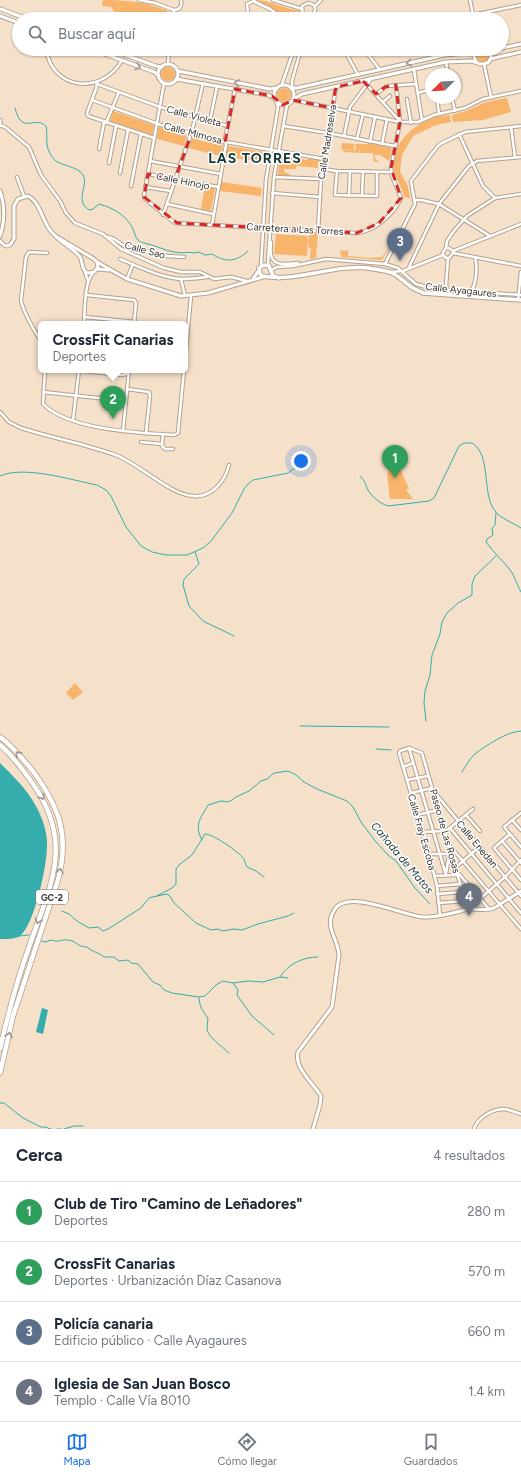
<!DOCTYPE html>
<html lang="es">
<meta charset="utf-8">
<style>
body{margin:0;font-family:Figtree,sans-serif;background:#f6f6f7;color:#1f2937}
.compass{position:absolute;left:425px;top:68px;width:36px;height:36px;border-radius:50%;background:#fff;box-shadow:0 1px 3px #0004;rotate:246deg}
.you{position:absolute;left:301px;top:461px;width:14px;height:14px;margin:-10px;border:3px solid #fff;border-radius:50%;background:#1a73e8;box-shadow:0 0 0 6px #1a73e833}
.badge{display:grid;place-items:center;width:26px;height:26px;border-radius:50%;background:#1a73e8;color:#fff;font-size:13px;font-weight:700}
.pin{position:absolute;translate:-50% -33px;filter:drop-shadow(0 1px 2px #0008)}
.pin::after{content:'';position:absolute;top:21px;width:14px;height:12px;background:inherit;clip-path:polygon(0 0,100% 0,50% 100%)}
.popup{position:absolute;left:38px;top:321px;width:150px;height:52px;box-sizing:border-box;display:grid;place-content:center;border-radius:6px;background:#fff;filter:drop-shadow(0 1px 3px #0005);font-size:13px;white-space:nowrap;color:#747a83}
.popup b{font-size:15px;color:#1f2937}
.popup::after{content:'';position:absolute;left:50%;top:100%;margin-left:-8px;border:8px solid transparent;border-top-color:#fff}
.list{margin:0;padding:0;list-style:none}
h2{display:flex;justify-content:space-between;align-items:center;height:52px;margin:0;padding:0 16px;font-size:17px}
h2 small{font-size:13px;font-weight:400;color:#747a83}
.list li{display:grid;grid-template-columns:26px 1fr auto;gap:12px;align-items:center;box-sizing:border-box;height:60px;padding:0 16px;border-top:1px solid #e0e1e3}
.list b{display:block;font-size:15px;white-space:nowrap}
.list p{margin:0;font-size:13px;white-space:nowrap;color:#747a83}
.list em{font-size:13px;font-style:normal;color:#747a83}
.icon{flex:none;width:22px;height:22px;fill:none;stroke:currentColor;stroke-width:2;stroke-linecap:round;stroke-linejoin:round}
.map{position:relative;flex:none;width:521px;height:1129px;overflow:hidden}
.search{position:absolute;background:#fff;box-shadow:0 1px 3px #0004;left:12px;right:12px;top:12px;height:44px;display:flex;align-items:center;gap:10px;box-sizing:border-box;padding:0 14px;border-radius:22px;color:#747a83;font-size:15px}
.sheet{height:292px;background:#fff}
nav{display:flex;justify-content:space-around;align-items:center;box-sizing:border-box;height:56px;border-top:1px solid #e0e1e3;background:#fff;font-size:11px;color:#747a83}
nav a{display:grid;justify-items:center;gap:2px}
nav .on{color:#1a73e8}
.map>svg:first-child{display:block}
.green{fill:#f8b46b}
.water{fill:#34adac}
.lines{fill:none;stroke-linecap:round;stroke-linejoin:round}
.stream{stroke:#34adac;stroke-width:1}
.minor-casing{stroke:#b4a08c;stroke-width:4.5}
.tertiary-casing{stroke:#b4a08c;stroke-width:5}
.secondary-casing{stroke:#b4a08c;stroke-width:5.5}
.trunk-casing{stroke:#b4a08c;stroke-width:6}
.minor{stroke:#fff;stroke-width:2.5}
.tertiary{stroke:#fff;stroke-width:3}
.secondary{stroke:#fff;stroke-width:3.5}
.trunk{stroke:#fff;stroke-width:4.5}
.oneway{stroke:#9c9894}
.marked{fill:none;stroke:#d62828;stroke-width:3;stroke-dasharray:8 5;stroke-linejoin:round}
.labels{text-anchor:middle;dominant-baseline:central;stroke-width:3;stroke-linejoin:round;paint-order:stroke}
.shield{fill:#fff;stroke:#75706a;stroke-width:1}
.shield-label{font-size:9px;font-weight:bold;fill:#3a322a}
.street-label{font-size:10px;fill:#3a322a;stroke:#fff}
.water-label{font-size:11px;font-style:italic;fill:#223c3c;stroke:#fff}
.district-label{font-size:14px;font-weight:bold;letter-spacing:1px;fill:#143636;stroke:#fff}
</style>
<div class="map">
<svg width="521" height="1129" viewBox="0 0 521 1129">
<rect width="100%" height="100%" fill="#f5e0ca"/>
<g class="green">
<path d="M103,0C126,0 149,2 170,12V19H120L111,7L102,6Z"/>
<path d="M255,0C270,0 283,8 299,11L300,15V19H288L270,7L271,5L270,7L256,2Z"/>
<circle cx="482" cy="56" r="7"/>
<circle cx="168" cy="74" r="7"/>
<circle cx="284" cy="95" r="7"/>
<polygon points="507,98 511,112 483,120 453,122 452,115 466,111 486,102"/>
<polygon points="113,111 154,125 152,135 110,121"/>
<path d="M450,115L451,122L436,125L413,136L402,155L400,171L406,183H407L410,197L411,198L404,197C403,188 396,180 394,170C390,146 411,126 432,118C438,116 444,116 450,115Z"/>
<polygon points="159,127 186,135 187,136 184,146 157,139 158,129"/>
<polygon points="192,137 194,137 223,144 221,156 189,148"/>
<polygon points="342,143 354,144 354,151 356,150 355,144 368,144 369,143 390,147 392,149 389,161 380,155 375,155 375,158 379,162 374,162 373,153 360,153 359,150 359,153 343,152 343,150 353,150 341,149"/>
<polygon points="228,146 266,152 267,154 265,162 226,157"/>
<polygon points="282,155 307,160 308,158 321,160 320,162 319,162 318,168 296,166 296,169 284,169 284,172 290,174 288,176 280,176 278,174 280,157"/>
<polygon points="221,182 262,188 261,196 220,191"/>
<polygon points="205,186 214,188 215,190 211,210 210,211 201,209"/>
<polygon points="309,233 318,233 316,258 310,259 311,248 308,247"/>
<polygon points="276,234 308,236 307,256 274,254"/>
<polygon points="388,244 391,245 382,260 341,257 342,255 340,255 341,250 344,251 348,250 348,256 369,258 382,257 389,247"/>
<path d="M392,456L394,457C401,467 403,477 409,488L406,490L413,499H390L387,474L388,473V457Z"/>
<polygon points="75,683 83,692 73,700 66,693"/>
</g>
<g class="water">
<path d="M0,763C17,780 35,797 43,822C45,828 47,836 47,843C48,861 35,924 20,936C15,939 8,939 2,939H0Z"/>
<polygon points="42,1008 48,1010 43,1034 36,1032"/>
</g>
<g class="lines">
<g class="stream">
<path d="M15,108C22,136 34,115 46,126C48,134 45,144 49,151C50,154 53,159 56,161C63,166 79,167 83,175C89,186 74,200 89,210L93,209L99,204C114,208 127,216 133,229C135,233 135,237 138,240C141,242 141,242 144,243C154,245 164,250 174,252C181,254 189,251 195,253L199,252L205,255L212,254C226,263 236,262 248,251"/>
<path d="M0,476C24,465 71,480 97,485L106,490L111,496L126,527L141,546L152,552L166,555H187L203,548L211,541L232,513L244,489L248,484L253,480L288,473L305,460"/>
<path d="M360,476C366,482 365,484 368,490C372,497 381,504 388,506L429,501L434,498L459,446L464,443H472C492,455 481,493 495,511C500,518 513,523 521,528"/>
<path d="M496,513L495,525L492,528L493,535L487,539L486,542C494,553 503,561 511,571C515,577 517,585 521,592"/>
<polyline points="195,552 199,564 184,579 183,585 189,606 203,621 234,636"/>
<polyline points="426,721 424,703 425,691 430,675 432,655 440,634 442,622 447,613 458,603 472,595 472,584 475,576 496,556"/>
<polyline points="300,726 389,727"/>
<polyline points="376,749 391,750"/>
<path d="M462,772C466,766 469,759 475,754C485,746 508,731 521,731"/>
<path d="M202,840C194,825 200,819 208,805L221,801L228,802L232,800L236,797L249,791L261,781L267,779L274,773L288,771L296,775L304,782L317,789L347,801L353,807L361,822L376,842L389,856L396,861L415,888L430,904"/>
<polyline points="157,896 167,894 170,896 174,903 196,923 211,930 218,929 223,931 234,929 242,930 258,924 288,916 294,913"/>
<path d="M62,911L69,914L77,921L89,928L98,927L103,931L108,929L141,908L149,898L157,896L172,888L176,884V869L180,864L192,855L205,834C213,834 239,852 244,859C245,862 245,864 247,867L256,871L264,877"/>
<polyline points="19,936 29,935"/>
<path d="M42,941L45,942L51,940C58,943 62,939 68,940C77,941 77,947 87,947C94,953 98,952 104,957H114L119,961L128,960L131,963L138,964L153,982L160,985L164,990L172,993L199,997L205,996L216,985L223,981L233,983L248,981L263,982L280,977L288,978"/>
<path d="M280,977C288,964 303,957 318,957"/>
<polyline points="233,983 238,990 237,995 252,1016 274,1035"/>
<path d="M199,998C199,1005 203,1012 208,1018C208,1021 207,1025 207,1028C207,1037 222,1046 229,1053"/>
<polyline points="0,1103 4,1103 23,1118 41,1127 45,1127 51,1129"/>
<polyline points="57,1129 61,1129"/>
<polyline points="64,1129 74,1126 83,1126"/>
</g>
<defs>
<g id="minor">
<path d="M139,0L155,3L174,10C180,10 182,6 181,0"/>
<polyline points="254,0 255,2 270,9 284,19"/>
<polyline points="273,0 302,9"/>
<polyline points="470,0 474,19"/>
<polyline points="254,1 247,4 248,13 263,19"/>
<polyline points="315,6 321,0"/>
<polyline points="303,14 307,17 312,16"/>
<polyline points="173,19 174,10"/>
<path d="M303,19L302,6L308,3C319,5 315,12 311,19"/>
<polyline points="453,19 521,5"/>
<path d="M46,49C52,90 102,96 122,60"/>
<polyline points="344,49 358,75"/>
<polyline points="364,49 380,70"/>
<polyline points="446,62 448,74"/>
<polyline points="168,64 169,49"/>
<polyline points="484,64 491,97"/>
<polyline points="414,70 422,120"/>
<polyline points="97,82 96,89 87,113 88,116 154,138"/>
<path d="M164,83L144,196L145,199L175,223L357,233C375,231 394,214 401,198L392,176L391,168L400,122L396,85"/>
<polyline points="97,84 160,107 228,126"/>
<polyline points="282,84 294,49"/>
<polyline points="367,85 400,121"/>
<polyline points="292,87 292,81 301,49"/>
<polyline points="418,93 431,89"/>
<polyline points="376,94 387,86 416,84"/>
<polyline points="437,98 439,114"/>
<polyline points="452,98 455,111"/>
<polyline points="407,99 411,123"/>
<polyline points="92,100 161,125 226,142 324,159"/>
<polyline points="293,100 400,122 418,122 434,115 465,108 483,99 521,91"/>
<polyline points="383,102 390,96"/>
<polyline points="210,121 217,86"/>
<polyline points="106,123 119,92"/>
<polyline points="0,125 5,127 29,147 41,175 60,201 66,213 75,223 103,234 121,249 164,268 181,272 200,272 214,279 231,277 247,281"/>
<polyline points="283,126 328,133 395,146"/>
<polyline points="511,127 515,157"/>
<polyline points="459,134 483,186 495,198"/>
<polyline points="344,136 350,107 371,79"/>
<polyline points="357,139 363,114"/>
<polyline points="370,142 375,117"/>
<polyline points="382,144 387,119"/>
<polyline points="99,149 104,122"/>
<polyline points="150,161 221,174"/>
<polyline points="109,163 116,126"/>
<polyline points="322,169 337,171 391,172"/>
<polyline points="337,171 335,195 377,196 377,172"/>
<polyline points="120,173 128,130"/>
<polyline points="148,174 218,187"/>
<polyline points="17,177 24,196"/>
<polyline points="274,177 321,179"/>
<polyline points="131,186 141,134"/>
<polyline points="145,187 171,191"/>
<polyline points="272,193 320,197"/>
<polyline points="349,196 350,171"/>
<polyline points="362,196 363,172"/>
<polyline points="414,200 421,200 439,204 490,236"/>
<polyline points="167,204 213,214"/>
<polyline points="163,215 192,131 203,83"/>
<polyline points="212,225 226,145 225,139 235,89"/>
<polyline points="318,231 321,179 336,87"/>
<path d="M108,237C115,237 121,246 129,248L156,253L167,256L184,257"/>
<path d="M271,242C271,246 270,251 271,255C273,267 289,264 298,263"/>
<polyline points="446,248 447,241 453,232 467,216 495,198 521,194"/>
<polyline points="453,251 521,224"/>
<polyline points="453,253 521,266"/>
<polyline points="443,255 446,258 449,258 453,253"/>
<polyline points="443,255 443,252 446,248 449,248 453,251"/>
<path d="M120,259C139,267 162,278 182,279C191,279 199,278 207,277"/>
<polyline points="385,264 415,204 411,181 437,147 440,144 465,132 521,126"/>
<polyline points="261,266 266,180 278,107 277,103"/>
<polyline points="269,266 268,262 274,177 287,105"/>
<polyline points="409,268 410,265 439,204 469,166 477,161 521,157"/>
<polyline points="271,270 277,267 293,266 326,259 385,264 398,268 409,278 416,284 433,289 521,295"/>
<polyline points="85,272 88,281"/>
<polyline points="391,272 403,271 443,255"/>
<polyline points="127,279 133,264"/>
<polyline points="181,279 185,296"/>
<polyline points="447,290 446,286 448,258"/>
<path d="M471,292C476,284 478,267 475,258"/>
<polyline points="87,295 134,300 136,303 134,324"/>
<polyline points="518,300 521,272"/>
<polyline points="85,317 135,322"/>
<path d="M84,324C85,310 84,283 93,273"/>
<path d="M41,340C35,333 22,309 21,300L26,257L29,252L47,253"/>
<polyline points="41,343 41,346"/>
<polyline points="185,360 191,296"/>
<path d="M45,370L43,404C69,430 138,433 174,435L178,433L184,370"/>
<polyline points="75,370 122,375 129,373"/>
<polyline points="127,389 149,392 150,396 146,433"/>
<polyline points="43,392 126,401"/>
<path d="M0,412L9,422L21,428C40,434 60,439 80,444C92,448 106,451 118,456C140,465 171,495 193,496C212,498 225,481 229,465"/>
<polyline points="73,420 79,370"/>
<polyline points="123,431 129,370"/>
<polyline points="141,442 162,444"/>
<polyline points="162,444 162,446 165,449 173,449"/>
<polyline points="162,444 163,434"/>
<polyline points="409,748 446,875"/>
<polyline points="403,767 413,763"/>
<polyline points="407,780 428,776"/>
<polyline points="411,793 432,788"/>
<polyline points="435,793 521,896"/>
<polyline points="521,813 504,827 521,847"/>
<polyline points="417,815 438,810"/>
<polyline points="466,815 480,831"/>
<polyline points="512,820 521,830"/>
<polyline points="450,828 521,913"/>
<polyline points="422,832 446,831 473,809"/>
<polyline points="510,834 494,848 521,880"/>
<polyline points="502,841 521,863"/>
<polyline points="449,845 521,929"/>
<polyline points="429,854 451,854 449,856 446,873"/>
<polyline points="455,868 479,847"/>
<polyline points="457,874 459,874 489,909"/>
<polyline points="434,876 457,875"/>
<polyline points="437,886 460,884"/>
<polyline points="437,894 462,892"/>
<polyline points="438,903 465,901"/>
<polyline points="440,915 437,886 429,854 399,753 400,751 409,748 422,753 451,854 468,909 505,877 521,860"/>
<path d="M474,1129C477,1118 491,1110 502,1109C508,1109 515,1112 521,1114"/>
</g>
<g id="tertiary">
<polyline points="1,9 27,19"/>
<polyline points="0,16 19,23"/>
<polyline points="502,48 521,44"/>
<polyline points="91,49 154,72 159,76"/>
<polyline points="109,49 156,66 162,67"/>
<polyline points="488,50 498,49"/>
<polyline points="490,59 521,52"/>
<polyline points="476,62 474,56 477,49"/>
<circle cx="168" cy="74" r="10"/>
<polyline points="178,71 270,89 276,88"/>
<polyline points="176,79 268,95 274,98"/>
<circle cx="284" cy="95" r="10"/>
<polyline points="292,88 297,88 445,55 466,53 475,51"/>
<polyline points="294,99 302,94 446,62 472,61 480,64 484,64 489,62 491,57 490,52 487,49"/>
<polyline points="0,120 0,126"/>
<path d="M0,191C5,205 5,222 0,236"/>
<polyline points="57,237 94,259 97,262 127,279 181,296 208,293 263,277"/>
<path d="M0,241L4,245L7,246L10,245L14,239V206L18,199L28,196C40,202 42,220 50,230C58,241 72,247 80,257C84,263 80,269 88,273L94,272L98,267L97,262"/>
<polyline points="97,269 109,270"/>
<polyline points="253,279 259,270"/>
<path d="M313,1129L320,1105L321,1096C313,1083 294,1068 298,1052L332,1007L339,955C338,938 323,926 335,909C348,889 402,915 422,917C434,918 449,914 461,911C464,910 467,909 470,909C478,909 486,911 494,908L521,891"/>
</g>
<path id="secondary" d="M279,278L273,276L269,266L264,265L259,268L260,274L262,276C300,283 336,262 374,269C380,270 387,271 392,273C399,276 404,282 410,286C414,289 419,291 423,293L521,300"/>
<g id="trunk">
<path d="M0,737C13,746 22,758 32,770C59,806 70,835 58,880L13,1016L0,1073"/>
<path d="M0,745C13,756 23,770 33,784C75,844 50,886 29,947C17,980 8,1014 0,1049"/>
</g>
</defs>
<use href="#minor" class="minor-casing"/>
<use href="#tertiary" class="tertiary-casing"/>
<use href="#secondary" class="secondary-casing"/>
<use href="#trunk" class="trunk-casing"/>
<use href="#minor" class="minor"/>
<use href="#tertiary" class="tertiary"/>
<use href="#secondary" class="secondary"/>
<use href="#trunk" class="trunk"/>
</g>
<defs><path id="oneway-chevron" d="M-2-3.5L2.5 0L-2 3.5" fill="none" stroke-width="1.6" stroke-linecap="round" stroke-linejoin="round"/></defs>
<g class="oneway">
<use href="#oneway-chevron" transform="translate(409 63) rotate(168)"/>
<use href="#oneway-chevron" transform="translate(138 67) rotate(20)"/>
<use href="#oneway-chevron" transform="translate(237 83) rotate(-170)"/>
<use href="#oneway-chevron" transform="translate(18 754) rotate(-132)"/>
<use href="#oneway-chevron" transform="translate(42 797) rotate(59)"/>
<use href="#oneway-chevron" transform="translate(60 871) rotate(-77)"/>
<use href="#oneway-chevron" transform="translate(38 921) rotate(109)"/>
<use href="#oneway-chevron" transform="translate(9 1035) rotate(-78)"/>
</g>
<path class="marked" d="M363,81L376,94L385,87L396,85L400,122L391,168L401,198L379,223L357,233L177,223L144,197L148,174L175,179L192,132L225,142L235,89L272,96L283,105L293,100L332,108L336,87Z"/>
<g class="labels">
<rect class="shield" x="36" y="890" width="32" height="14" rx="3"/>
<g class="shield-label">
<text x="52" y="897">GC-2</text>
</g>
<g class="street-label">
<text transform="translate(194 116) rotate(15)">Calle Violeta</text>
<text transform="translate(193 133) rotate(15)">Calle Mimosa</text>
<text transform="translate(327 142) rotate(-81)">Calle Madreselva</text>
<text transform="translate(183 181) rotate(11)">Calle Hinojo</text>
<text transform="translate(295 229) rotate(3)">Carretera a Las Torres</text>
<text transform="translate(145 250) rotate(15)">Calle Sao</text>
<text transform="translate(461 290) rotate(6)">Calle Ayagaures</text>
<text transform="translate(445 831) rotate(74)">Paseo de Las Rosas</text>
<text transform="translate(422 832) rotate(74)">Calle Fray Escoba</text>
<text transform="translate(477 844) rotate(50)">Calle Enedan</text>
</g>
<g class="water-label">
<text transform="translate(402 858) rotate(50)">Cañada de Matos</text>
</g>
<g class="district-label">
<text x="255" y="158">LAS TORRES</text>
</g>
</g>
</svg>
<svg class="compass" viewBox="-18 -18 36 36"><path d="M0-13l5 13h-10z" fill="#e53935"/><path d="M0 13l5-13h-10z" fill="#747a83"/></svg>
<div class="you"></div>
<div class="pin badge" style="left:395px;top:478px;background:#2e9e5b">1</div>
<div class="pin badge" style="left:113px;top:419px;background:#2e9e5b">2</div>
<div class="popup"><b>CrossFit Canarias</b>Deportes</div>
<div class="pin badge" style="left:400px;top:261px;background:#5c6f8a">3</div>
<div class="pin badge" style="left:469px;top:916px;background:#6b7280">4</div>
<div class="search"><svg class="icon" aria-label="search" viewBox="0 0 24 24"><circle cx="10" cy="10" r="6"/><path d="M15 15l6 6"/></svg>Buscar aquí</div>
</div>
<section class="sheet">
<h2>Cerca<small>4 resultados</small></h2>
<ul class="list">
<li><span class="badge" style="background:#2e9e5b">1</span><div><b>Club de Tiro &quot;Camino de Leñadores&quot;</b><p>Deportes</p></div><em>280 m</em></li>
<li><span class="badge" style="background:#2e9e5b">2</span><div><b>CrossFit Canarias</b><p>Deportes · Urbanización Díaz Casanova</p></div><em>570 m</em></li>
<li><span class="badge" style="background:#5c6f8a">3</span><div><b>Policía canaria</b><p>Edificio público · Calle Ayagaures</p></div><em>660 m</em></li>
<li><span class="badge" style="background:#6b7280">4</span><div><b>Iglesia de San Juan Bosco</b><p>Templo · Calle Vía 8010</p></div><em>1.4 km</em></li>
</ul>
</section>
<nav>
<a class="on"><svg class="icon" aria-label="map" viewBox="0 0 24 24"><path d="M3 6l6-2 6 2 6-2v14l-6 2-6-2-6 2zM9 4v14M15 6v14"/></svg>Mapa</a>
<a><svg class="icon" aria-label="directions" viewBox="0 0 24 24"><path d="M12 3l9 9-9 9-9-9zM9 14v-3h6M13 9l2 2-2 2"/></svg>Cómo llegar</a>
<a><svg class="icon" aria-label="saved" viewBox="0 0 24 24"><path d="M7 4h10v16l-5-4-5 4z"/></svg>Guardados</a>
</nav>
